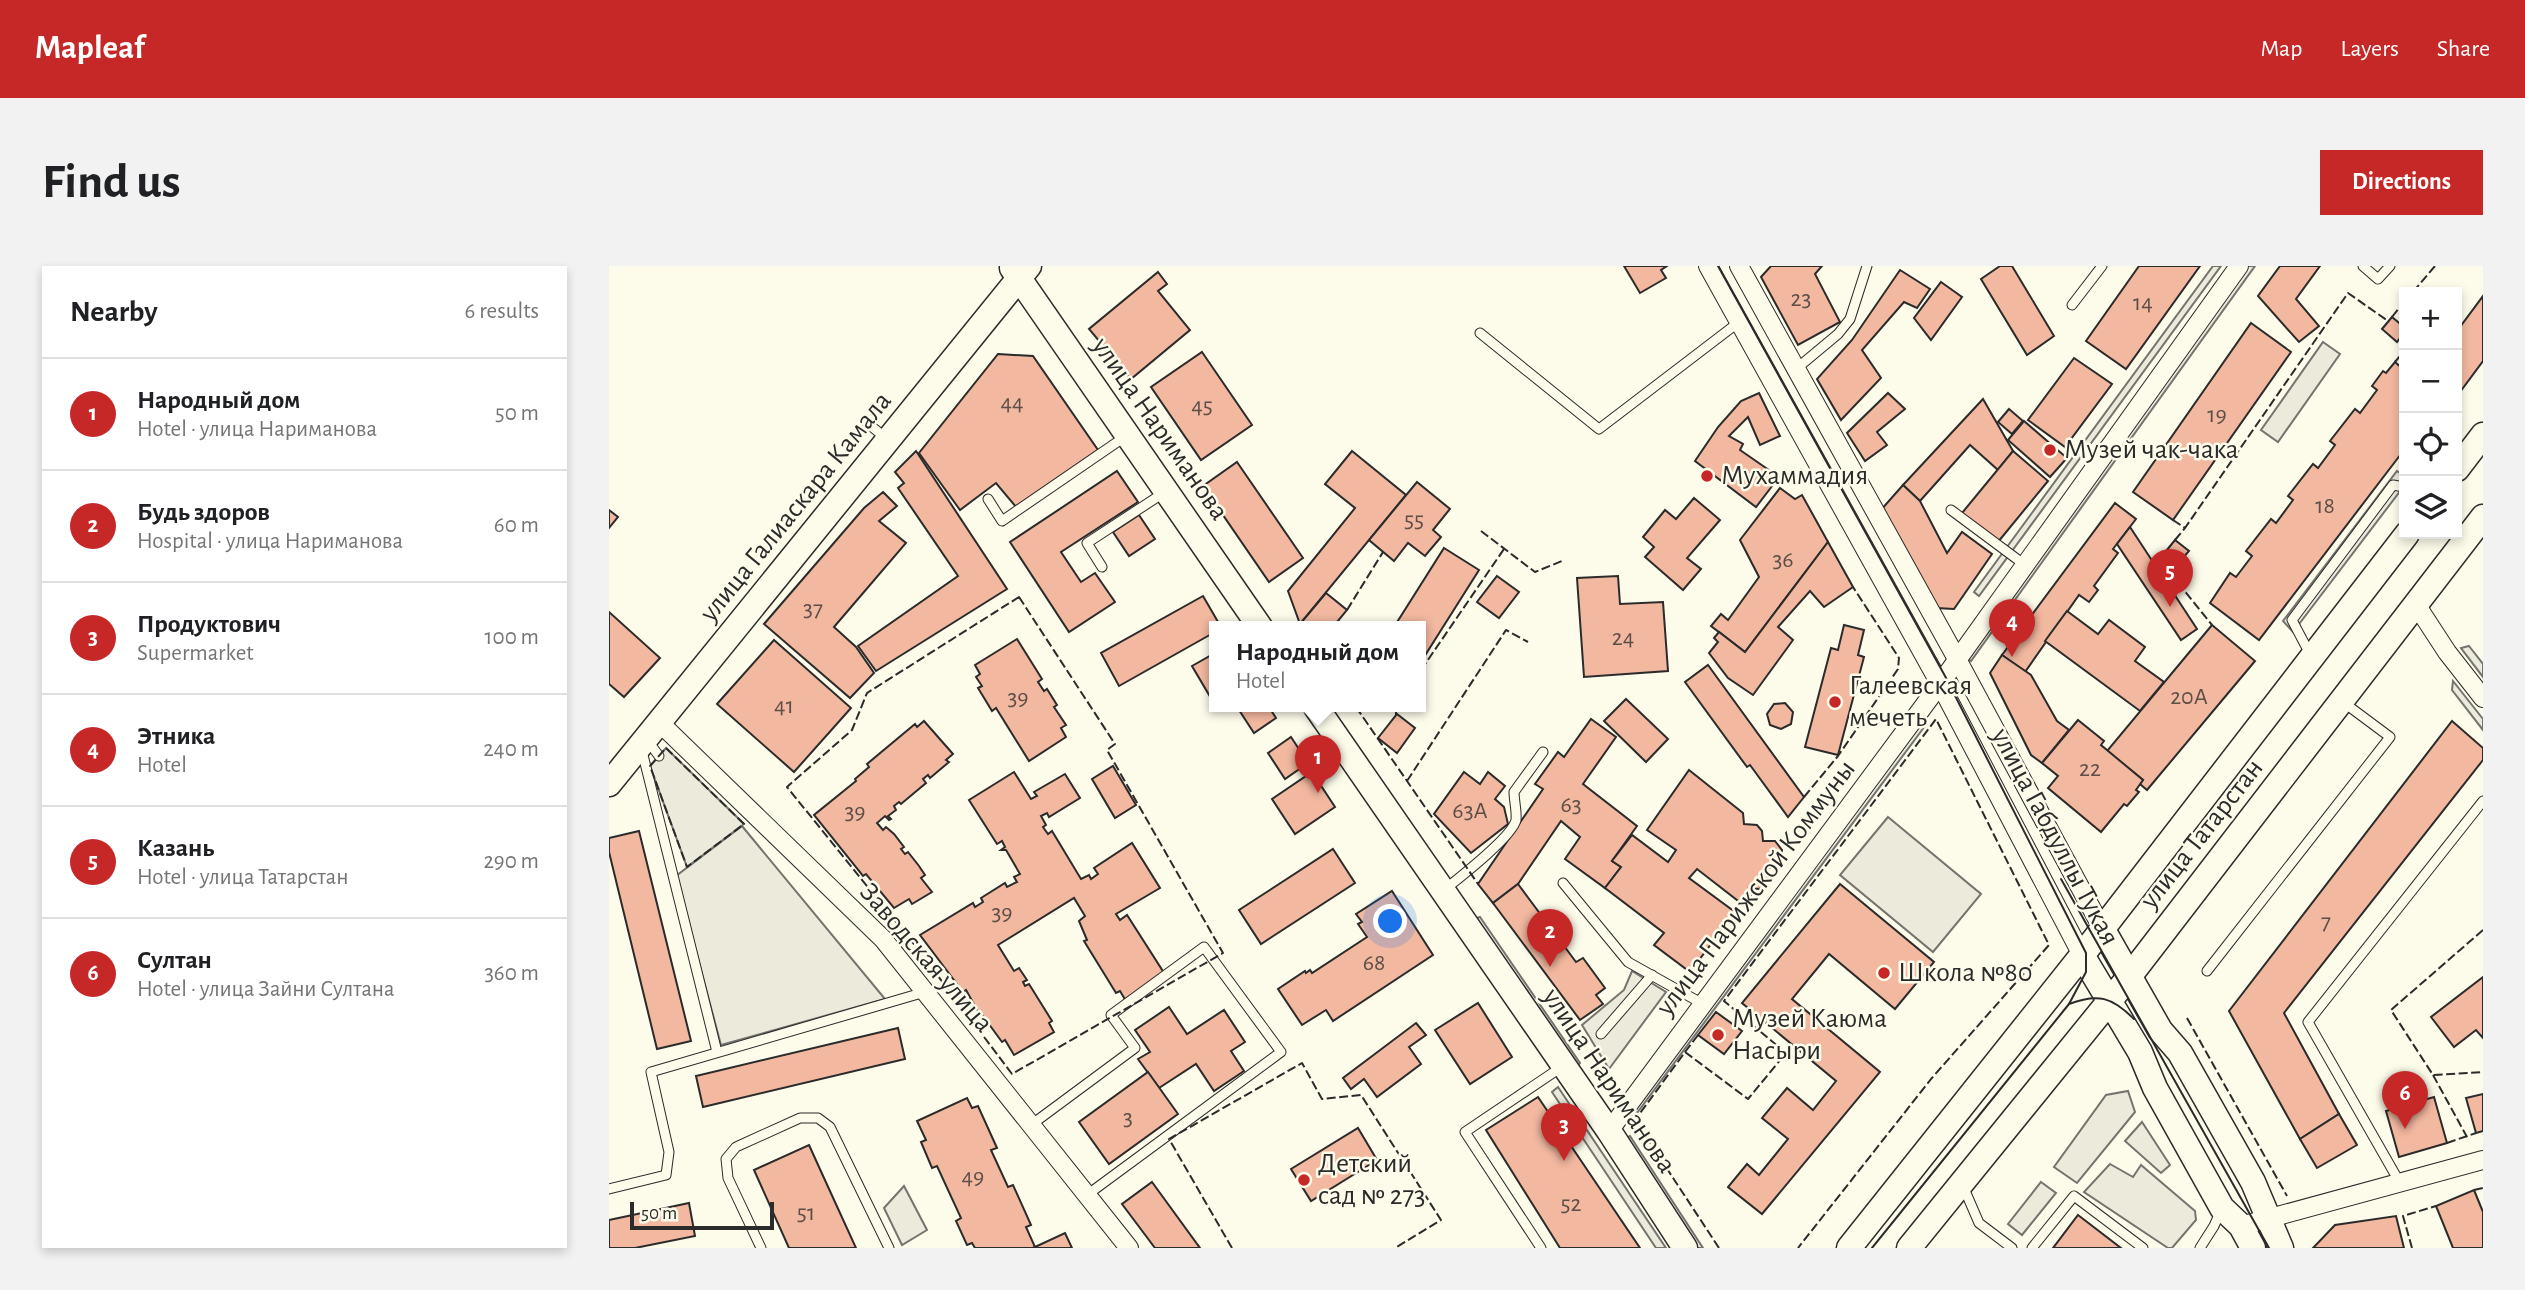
<!DOCTYPE html>
<meta charset="utf-8">
<style>
body{margin:0;font-family:"Alegreya Sans",sans-serif;background:#f2f2f2;color:#202124}
.controls{position:absolute;right:21px;top:21px;display:grid;overflow:hidden;border-radius:0px;box-shadow:0 4px 10px #0003}
.controls button{width:63px;height:63px;display:grid;place-items:center;padding:0;border:0;border-bottom:2px solid #e0e0e0;background:#fff;color:#202124;font:35px sans-serif}
.scale{position:absolute;left:21px;bottom:18px;width:144px;box-sizing:border-box;padding-left:7px;border:4px solid #2b2b2b;border-top:0;font-size:19px;line-height:24px;white-space:nowrap;color:#2b2b2b;-webkit-text-stroke:5px #fdfbea;paint-order:stroke}
.you{position:absolute;left:782px;top:656px;width:24px;height:24px;margin:-18px;border:5px solid #fff;border-radius:50%;background:#1a73e8;box-shadow:0 0 0 10px #1a73e833}
.badge{display:grid;place-items:center;width:46px;height:46px;border-radius:50%;background:#c62828;color:#fff;font-size:23px;font-weight:700}
.pin{position:absolute;translate:-50% -58px;filter:drop-shadow(0 2px 4px #0008)}
.pin::after{content:'';position:absolute;top:37px;width:24px;height:21px;background:inherit;clip-path:polygon(0 0,100% 0,50% 100%)}
.popup{position:absolute;left:600px;top:355px;width:217px;height:91px;box-sizing:border-box;display:grid;place-content:center;border-radius:0px;background:#fff;filter:drop-shadow(0 2px 5px #0005);font-size:23px;white-space:nowrap;color:#757577}
.popup b{font-size:26px;color:#202124}
.popup::after{content:'';position:absolute;left:50%;top:100%;margin-left:-14px;border:14px solid transparent;border-top-color:#fff}
.list{margin:0;padding:0;list-style:none}
h2{display:flex;justify-content:space-between;align-items:center;height:91px;margin:0;padding:0 28px;font-size:30px}
h2 small{font-size:23px;font-weight:400;color:#757577}
.list li{display:grid;grid-template-columns:46px 1fr auto;gap:21px;align-items:center;box-sizing:border-box;height:112px;padding:0 28px;border-top:2px solid #e0e0e0}
.list b{display:block;font-size:26px;white-space:nowrap}
.list p{margin:0;font-size:23px;white-space:nowrap;color:#757577}
.list em{font-size:23px;font-style:normal;color:#757577}
.icon{flex:none;width:38px;height:38px;fill:none;stroke:currentColor;stroke-width:2;stroke-linecap:round;stroke-linejoin:round}
.map{position:relative;flex:none;width:1874px;height:982px;overflow:hidden;border-radius:0px}
header{display:flex;align-items:center;gap:42px;box-sizing:border-box;height:98px;padding:0 35px;background:#c62828;color:#fff}
header strong{font-size:33px}
nav{display:flex;gap:38px;margin-inline-start:auto;font-size:24px}
.intro{display:flex;align-items:center;justify-content:space-between;box-sizing:border-box;height:168px;padding:0 42px}
h1{margin:0;font-size:49px}
.button{padding:18px 32px;border-radius:0px;background:#c62828;color:#fff;font-size:24px;font-weight:700}
main{display:flex;gap:42px;padding:0 42px}
aside{flex:1;background:#fff;border-radius:0px;box-shadow:0 4px 10px #0003}
.map>svg:first-child{display:block}
.green{fill:#ecebdb;stroke:#74746e;stroke-width:2}
.parking{fill:#eceadb;stroke:#74746e;stroke-width:2}
.building{fill:#f2b8a0;stroke:#2b2b2b;stroke-width:2}
.lines{fill:none;stroke-linecap:round;stroke-linejoin:round}
.lane-casing{stroke:#2b2b2b;stroke-width:11}
.street-casing{stroke:#2b2b2b;stroke-width:20}
.secondary-casing{stroke:#2b2b2b;stroke-width:27}
.lane{stroke:#fdfbea;stroke-width:9}
.street{stroke:#fdfbea;stroke-width:18}
.secondary{stroke:#fdfbea;stroke-width:24}
.tram{stroke:#2b2b2b;stroke-width:2}
.fence{stroke:#2b2b2b;stroke-width:2;stroke-dasharray:9 3.5;stroke-linecap:butt}
.poi-dot{fill:#c62828;stroke:#fdfbea;stroke-width:2.5}
.labels{text-anchor:middle;dominant-baseline:central;stroke-width:5;stroke-linejoin:round;paint-order:stroke}
.number-label{font-size:24px;fill:#5d4e48}
.street-label{font-size:28px;fill:#2b2b2b;stroke:#fdfbea}
.poi-label{font-size:28px;fill:#2b2b2b;stroke:#fdfbea;text-anchor:start}
</style>
<header>
<strong>Mapleaf</strong>
<nav><a>Map</a><a>Layers</a><a>Share</a></nav>
</header>
<div class="intro"><h1>Find us</h1><a class="button">Directions</a></div>
<main>
<aside>
<h2>Nearby<small>6 results</small></h2>
<ul class="list">
<li><span class="badge">1</span><div><b>Народный дом</b><p>Hotel · улица Нариманова</p></div><em>50 m</em></li>
<li><span class="badge">2</span><div><b>Будь здоров</b><p>Hospital · улица Нариманова</p></div><em>60 m</em></li>
<li><span class="badge">3</span><div><b>Продуктович</b><p>Supermarket</p></div><em>100 m</em></li>
<li><span class="badge">4</span><div><b>Этника</b><p>Hotel</p></div><em>240 m</em></li>
<li><span class="badge">5</span><div><b>Казань</b><p>Hotel · улица Татарстан</p></div><em>290 m</em></li>
<li><span class="badge">6</span><div><b>Султан</b><p>Hotel · улица Зайни Султана</p></div><em>360 m</em></li>
</ul>
</aside>
<div class="map">
<svg width="1874" height="982" viewBox="0 0 1874 982">
<rect width="100%" height="100%" fill="#fdfbea"/>
<g class="green">
<polygon points="1714,76 1731,88 1669,176 1652,164"/>
<polygon points="1279,551 1372,628 1324,686 1231,609"/>
<polygon points="133,560 276,733 112,779 67,610"/>
<polygon points="1519,825 1526,846 1468,917 1445,901 1497,829"/>
<polygon points="1533,856 1561,899 1552,907 1516,875"/>
<polygon points="1501,898 1524,911 1532,899 1586,945 1587,954 1563,982 1559,982 1475,926"/>
<polygon points="1432,916 1447,927 1413,969 1399,958"/>
<polygon points="295,920 318,964 293,979 275,942"/>
</g>
<g class="parking">
<polygon points="1604,0 1612,0 1370,330 1365,326"/>
<polygon points="1630,0 1646,0 1362,395 1352,388"/>
<polygon points="1788,205 1795,210 1795,220 1684,366 1674,355"/>
<polygon points="1860,380 1874,398 1874,411 1852,382"/>
<polygon points="1844,415 1874,453 1874,464 1843,424"/>
<polygon points="1306,451 1316,460 1028,847 1019,839"/>
<polygon points="57,482 135,558 78,601 41,500"/>
<polygon points="871,651 971,797 961,809 855,656"/>
<polygon points="1023,705 1057,726 1000,803 973,759 1015,724"/>
<polygon points="949,821 1057,982 1047,982 943,826"/>
<polygon points="1021,870 1094,982 1086,982 1015,874"/>
</g>
<g class="building">
<polygon points="1015,0 1058,0 1052,4 1057,12 1031,27"/>
<polygon points="1162,0 1213,0 1206,8 1231,56 1189,79 1152,11"/>
<polygon points="1391,0 1403,0 1445,70 1418,89 1372,13"/>
<polygon points="1530,0 1591,0 1517,103 1477,75"/>
<polygon points="1671,0 1711,0 1687,33 1710,60 1690,76 1649,30"/>
<polygon points="1291,4 1321,23 1308,42 1295,36 1253,84 1272,112 1232,154 1208,113 1243,74"/>
<polygon points="549,6 558,18 549,25 581,64 522,113 480,63"/>
<polygon points="1332,16 1353,31 1322,74 1305,52"/>
<polygon points="1874,30 1874,95 1851,126 1848,123 1848,65"/>
<polygon points="1783,51 1795,61 1795,67 1788,76 1773,63"/>
<polygon points="1642,57 1682,86 1564,254 1524,226"/>
<polygon points="593,86 643,159 592,194 542,121"/>
<polygon points="389,88 424,90 489,184 407,241 387,217 351,244 310,187"/>
<polygon points="1465,92 1503,118 1456,181 1419,154"/>
<polygon points="1786,96 1795,104 1795,184 1650,374 1601,337 1621,307 1627,311 1643,290 1637,285 1662,253 1667,257 1684,234 1679,230 1704,198 1709,202 1726,179 1721,175 1746,143 1751,147 1768,124 1763,120 1774,105 1777,107"/>
<polygon points="1150,127 1171,170 1151,179 1139,151 1120,170 1134,178 1131,184 1170,211 1147,241 1086,195 1109,161 1132,135"/>
<polygon points="1279,127 1296,143 1268,166 1278,179 1256,195 1238,167"/>
<polygon points="1374,133 1404,185 1389,204 1361,179 1311,235 1294,219"/>
<polygon points="1400,143 1414,155 1403,168 1389,156"/>
<polygon points="1415,155 1458,192 1441,211 1399,174"/>
<polygon points="307,185 398,323 267,405 249,380 349,310 289,222 295,217 286,206"/>
<polygon points="743,185 797,229 691,358 679,325 746,242 716,218"/>
<polygon points="1404,185 1439,215 1389,276 1353,247"/>
<polygon points="628,196 694,292 660,316 594,220"/>
<polygon points="508,205 529,236 452,286 472,316 486,307 506,336 460,366 401,276"/>
<polygon points="808,216 841,243 824,264 832,271 816,290 799,277 785,295 760,274"/>
<polygon points="1294,219 1311,235 1338,287 1353,266 1383,288 1345,343 1327,342 1272,244"/>
<polygon points="1171,222 1186,233 1193,229 1219,276 1136,386 1102,360 1112,348 1119,354 1150,311 1131,274"/>
<polygon points="274,226 288,240 270,255 297,277 225,361 247,381 265,407 241,432 155,358 255,242"/>
<polygon points="1085,232 1111,254 1078,292 1092,303 1074,324 1036,291 1045,281 1034,271 1056,244 1067,253"/>
<polygon points="1506,237 1527,253 1504,283 1509,287 1485,320 1489,324 1480,336 1470,329 1416,406 1393,389"/>
<polygon points="0,244 9,251 0,262"/>
<polygon points="530,249 546,273 520,290 504,266"/>
<polygon points="1521,261 1588,363 1572,374 1508,278"/>
<polygon points="1566,274 1580,285 1561,307 1548,296"/>
<polygon points="1219,276 1244,321 1215,341 1201,325 1169,361 1184,374 1144,429 1119,412 1100,387 1109,376 1105,372 1110,366 1136,386"/>
<polygon points="835,282 870,304 815,391 812,390 812,361 785,361"/>
<polygon points="888,310 910,326 890,352 868,336"/>
<polygon points="1009,310 1011,338 1054,336 1059,405 975,411 968,312"/>
<polygon points="717,327 738,344 724,361 695,361 691,358"/>
<polygon points="594,330 612,361 606,361 606,366 510,420 492,387"/>
<polygon points="1458,345 1489,368 1500,354 1536,381 1526,395 1555,416 1531,445 1436,375"/>
<polygon points="0,346 51,392 15,431 0,418"/>
<polygon points="1235,359 1255,364 1249,389 1255,391 1229,489 1196,481 1222,382 1229,384"/>
<polygon points="1603,359 1646,395 1538,524 1531,518 1534,514 1498,485"/>
<polygon points="408,373 433,413 429,416 435,425 438,423 448,439 445,441 457,459 452,462 457,471 420,495 387,442 383,445 369,422 373,420 367,411 371,408 366,399"/>
<polygon points="165,374 242,442 185,506 108,438"/>
<polygon points="606,387 606,439 583,400"/>
<polygon points="1393,389 1422,409 1448,455 1460,464 1433,497 1422,489 1381,407"/>
<polygon points="1099,399 1195,531 1179,551 1141,499 1138,501 1076,416"/>
<polygon points="1017,433 1059,473 1037,496 995,455"/>
<polygon points="1176,437 1184,446 1182,458 1172,463 1161,459 1158,448 1165,438"/>
<polygon points="634,441 660,441 667,452 645,467 630,444"/>
<polygon points="788,448 806,462 788,487 769,472"/>
<polygon points="982,453 1007,471 974,518 1028,560 1003,595 1012,601 996,622 956,593 971,571 952,555 909,618 884,637 869,618 934,523 926,518 949,486 955,491"/>
<polygon points="1469,454 1495,475 1492,479 1534,514 1527,524 1530,526 1518,540 1515,538 1492,566 1439,522 1449,510 1433,497"/>
<polygon points="315,455 344,488 337,494 340,496 321,512 319,509 314,513 317,517 292,538 290,536 285,540 287,544 279,550 282,553 280,554 276,550 268,557 274,564 277,561 285,568 295,581 292,583 296,588 299,586 310,600 316,609 312,612 323,626 303,638 300,633 285,642 257,608 254,610 205,549 247,515 246,513 260,501 258,498 306,458 308,461"/>
<polygon points="1843,455 1874,482 1874,494 1675,747 1730,848 1691,873 1620,745"/>
<polygon points="682,471 699,497 676,513 659,487"/>
<polygon points="504,500 527,539 506,552 483,513"/>
<polygon points="1080,504 1134,547 1135,558 1148,559 1153,565 1154,575 1166,575 1173,584 1171,597 1164,602 1157,602 1159,607 1157,618 1150,623 1140,622 1143,633 1137,641 1088,603 1080,612 1126,646 1081,706 1045,679 1055,667 996,622 1012,601 1003,595 1023,569 1059,596 1067,584 1038,564"/>
<polygon points="405,506 422,533 428,530 425,526 456,508 471,532 440,551 438,547 432,550 437,559 434,561 439,568 443,565 472,613 480,609 482,613 489,608 485,602 523,577 551,622 507,648 511,654 518,649 557,710 517,735 511,725 507,727 475,675 478,674 470,655 476,650 465,632 389,679 405,705 410,702 418,714 414,716 416,720 420,718 443,755 440,757 445,766 405,789 396,774 393,776 374,750 372,751 357,724 354,726 311,669 364,637 366,641 374,636 372,632 396,617 398,621 408,616 405,611 411,608 397,584 392,584 396,581 393,575 388,578 360,534"/>
<polygon points="703,506 726,541 686,568 663,533"/>
<polygon points="855,506 871,518 879,506 896,520 886,533 895,541 899,558 862,587 825,548"/>
<polygon points="30,565 82,775 48,783 0,586 0,572"/>
<polygon points="724,583 746,617 652,678 630,644"/>
<polygon points="909,618 967,696 974,692 996,722 987,729 994,738 971,754 884,637"/>
<polygon points="1231,618 1325,696 1286,743 1220,688 1183,733 1271,806 1153,948 1119,921 1138,898 1150,909 1179,873 1153,852 1178,822 1204,844 1227,815 1133,737"/>
<polygon points="783,625 824,689 724,755 717,744 693,759 669,723 696,705 697,707 701,704 703,707 758,671 749,658 753,656 747,648"/>
<polygon points="1874,711 1874,772 1867,764 1845,781 1822,751"/>
<polygon points="869,737 903,791 861,818 826,764"/>
<polygon points="560,741 578,768 615,744 636,776 622,785 635,805 605,825 587,798 550,822 529,793 541,786 526,764"/>
<polygon points="1107,746 1133,765 1115,788 1089,769"/>
<polygon points="807,757 817,769 800,781 812,798 768,831 755,813 742,823 734,812"/>
<polygon points="289,762 296,793 94,841 87,810"/>
<polygon points="539,806 569,848 500,898 470,856"/>
<polygon points="1874,828 1874,865 1867,867 1857,832"/>
<polygon points="929,831 1031,982 951,982 877,864"/>
<polygon points="1825,831 1838,877 1790,891 1777,845"/>
<polygon points="358,832 363,842 369,840 388,882 382,884 399,921 404,919 422,959 417,961 426,981 424,982 366,982 363,977 358,979 347,955 352,952 328,900 323,902 312,876 317,874 308,855"/>
<polygon points="1730,848 1748,879 1708,902 1691,873"/>
<polygon points="749,862 768,894 702,935 682,903"/>
<polygon points="200,879 215,912 247,982 180,982 145,904"/>
<polygon points="543,916 591,982 546,982 513,938"/>
<polygon points="1865,924 1874,946 1874,982 1844,982 1827,940"/>
<polygon points="80,937 86,970 26,982 0,982 0,954"/>
<polygon points="1469,949 1512,982 1444,982"/>
<polygon points="1787,950 1795,982 1704,982 1726,959"/>
<polygon points="456,967 463,982 424,982 426,981"/>
</g>
<g class="lines">
<defs>
<g id="lane">
<polyline points="1754,0 1769,13 1781,0"/>
<polyline points="1463,39 1493,0"/>
<polyline points="871,67 990,163 1130,56"/>
<polyline points="1187,103 1229,68 1241,53 1258,0"/>
<polyline points="256,155 279,174"/>
<polyline points="379,233 393,255 517,170"/>
<polyline points="1342,244 1416,299"/>
<polyline points="493,301 478,277 556,226"/>
<polyline points="1702,390 1683,354 1784,219 1795,221"/>
<polyline points="39,475 50,490"/>
<polyline points="33,485 108,786"/>
<polyline points="954,617 1019,696 1094,738"/>
<path d="M835,624C850,612 903,571 907,554C908,546 905,534 905,526L934,486"/>
<polyline points="1598,705 1781,471 1734,436"/>
<polyline points="992,768 1043,709"/>
<polyline points="422,859 526,782 502,749 595,681 672,786 478,929"/>
<polyline points="1791,917 1699,756 1874,535"/>
<polyline points="1354,920 1370,957 1403,982"/>
<polyline points="0,923 57,909 60,886 42,806 316,726"/>
<polyline points="152,982 119,912 117,893 127,881 191,852 209,852 221,861 280,982"/>
<polyline points="932,982 856,866 954,800"/>
<polyline points="1423,982 1465,930 1534,982"/>
<polyline points="1591,982 1605,960 1612,944"/>
</g>
<g id="street">
<polyline points="1099,0 1331,418 1473,689"/>
<polyline points="1130,0 1348,393 1493,662"/>
<polyline points="1808,340 1838,386 1874,432"/>
<polyline points="51,457 274,673 520,982"/>
<polyline points="1000,865 1331,418 1630,0"/>
<polyline points="1632,960 1874,894"/>
</g>
<g id="secondary">
<polyline points="403,2 651,361"/>
<polyline points="1848,203 1874,169"/>
<polyline points="707,441 1000,865 1076,982"/>
<polyline points="0,518 420,0"/>
<polyline points="1493,662 1551,764 1571,787 1644,916 1672,982"/>
<polyline points="1473,689 1531,786 1546,822 1613,942 1632,960 1644,982"/>
<polyline points="1240,982 1478,683 1798,268"/>
<polyline points="1300,982 1520,711 1874,251"/>
</g>
</defs>
<use href="#lane" class="lane-casing"/>
<use href="#street" class="street-casing"/>
<use href="#secondary" class="secondary-casing"/>
<use href="#lane" class="lane"/>
<use href="#street" class="street"/>
<use href="#secondary" class="secondary"/>
<g class="tram">
<polyline points="1109,0 1336,410 1477,687 1477,706 1460,738 1263,982"/>
<polyline points="1452,613 1660,982"/>
<path d="M1460,738C1489,727 1503,731 1525,753"/>
</g>
<g class="fence">
<polyline points="1804,26 1826,0"/>
<polyline points="1783,51 1795,36"/>
<polyline points="1786,96 1795,85"/>
<polyline points="1564,254 1576,262 1739,27 1779,55"/>
<polyline points="872,265 926,306 953,295"/>
<polyline points="1566,274 1576,262"/>
<polyline points="1561,307 1603,359"/>
<polygon points="410,331 506,478 498,484 614,687 403,808 304,677 178,521 243,464 258,427"/>
<polyline points="738,344 774,286"/>
<polyline points="812,404 895,283"/>
<polyline points="747,441 869,618"/>
<polyline points="787,441 787,449"/>
<polygon points="57,482 135,558 78,601 41,500"/>
<polyline points="798,515 897,364 919,376"/>
<polyline points="1195,531 1229,490 1289,403 1290,392 1244,321"/>
<polyline points="1874,664 1782,744 1824,809 1874,806"/>
<polyline points="1578,752 1678,930"/>
<polyline points="1076,786 1089,769"/>
<polyline points="1824,809 1858,871"/>
<polyline points="1838,877 1867,867"/>
<polyline points="1865,924 1874,922"/>
<polyline points="623,982 560,873 693,797 713,833 752,829 832,954 786,982"/>
<polyline points="1110,982 1026,854 1076,786 1139,833 1177,787 1115,735 1327,453 1440,679 1322,813 1189,982"/>
<polyline points="1803,982 1794,950 1827,940"/>
</g>
</g>
<g class="poi-dot">
<circle cx="1441" cy="184" r="7"/>
<circle cx="1098" cy="210" r="7"/>
<circle cx="1226" cy="436" r="7"/>
<circle cx="1275" cy="707" r="7"/>
<circle cx="1109" cy="769" r="7"/>
<circle cx="695" cy="914" r="7"/>
</g>
<g class="labels">
<g class="number-label">
<text x="1192" y="33">23</text>
<text x="1534" y="37">14</text>
<text x="403" y="137">44</text>
<text x="593" y="140">45</text>
<text x="1608" y="149">19</text>
<text x="1716" y="240">18</text>
<text x="805" y="254">55</text>
<text x="1174" y="294">36</text>
<text x="204" y="343">37</text>
<text x="1014" y="372">24</text>
<text x="1580" y="431">20А</text>
<text x="409" y="432">39</text>
<text x="175" y="440">41</text>
<text x="1481" y="503">22</text>
<text x="962" y="539">63</text>
<text x="861" y="545">63А</text>
<text x="246" y="546">39</text>
<text x="393" y="647">39</text>
<text x="1717" y="656">7</text>
<text x="765" y="697">68</text>
<text x="519" y="852">3</text>
<text x="364" y="911">49</text>
<text x="962" y="938">52</text>
<text x="197" y="947">51</text>
</g>
<g class="street-label">
<text transform="translate(551 163) rotate(55)">улица Нариманова</text>
<text transform="translate(187 241) rotate(-51)">улица Галиаскара Камала</text>
<text transform="translate(1593 568) rotate(-52)">улица Татарстан</text>
<text transform="translate(1446 571) rotate(62)">улица Габдуллы Тукая</text>
<text transform="translate(1147 622) rotate(-53)">улица Парижской Коммуны</text>
<text transform="translate(317 692) rotate(49)">Заводская улица</text>
<text transform="translate(1000 815) rotate(56)">улица Нариманова</text>
</g>
<g class="poi-label">
<text x="1455" y="184">Музей чак-чака</text>
<text x="1112" y="210">Мухаммадия</text>
<text x="1240" y="420">Галеевская<tspan x="1240" dy="32">мечеть</tspan></text>
<text x="1289" y="707">Школа №80</text>
<text x="1123" y="753">Музей Каюма<tspan x="1123" dy="32">Насыри</tspan></text>
<text x="709" y="898">Детский<tspan x="709" dy="32">сад № 273</tspan></text>
</g>
</g>
</svg>
<div class="controls">
<button>+</button>
<button>−</button>
<button><svg class="icon" aria-label="locate" viewBox="0 0 24 24"><circle cx="12" cy="12" r="6"/><path d="M12 2v4M12 18v4M2 12h4M18 12h4"/></svg></button>
<button><svg class="icon" aria-label="layers" viewBox="0 0 24 24"><path d="M12 4l9 5-9 5-9-5zM3 14l9 5 9-5"/></svg></button>
</div>
<div class="scale">50 m</div>
<div class="you"></div>
<div class="pin badge" style="left:709px;top:527px">1</div>
<div class="popup"><b>Народный дом</b>Hotel</div>
<div class="pin badge" style="left:941px;top:701px">2</div>
<div class="pin badge" style="left:955px;top:895px">3</div>
<div class="pin badge" style="left:1403px;top:391px">4</div>
<div class="pin badge" style="left:1561px;top:341px">5</div>
<div class="pin badge" style="left:1796px;top:863px">6</div>
</div>
</main>
